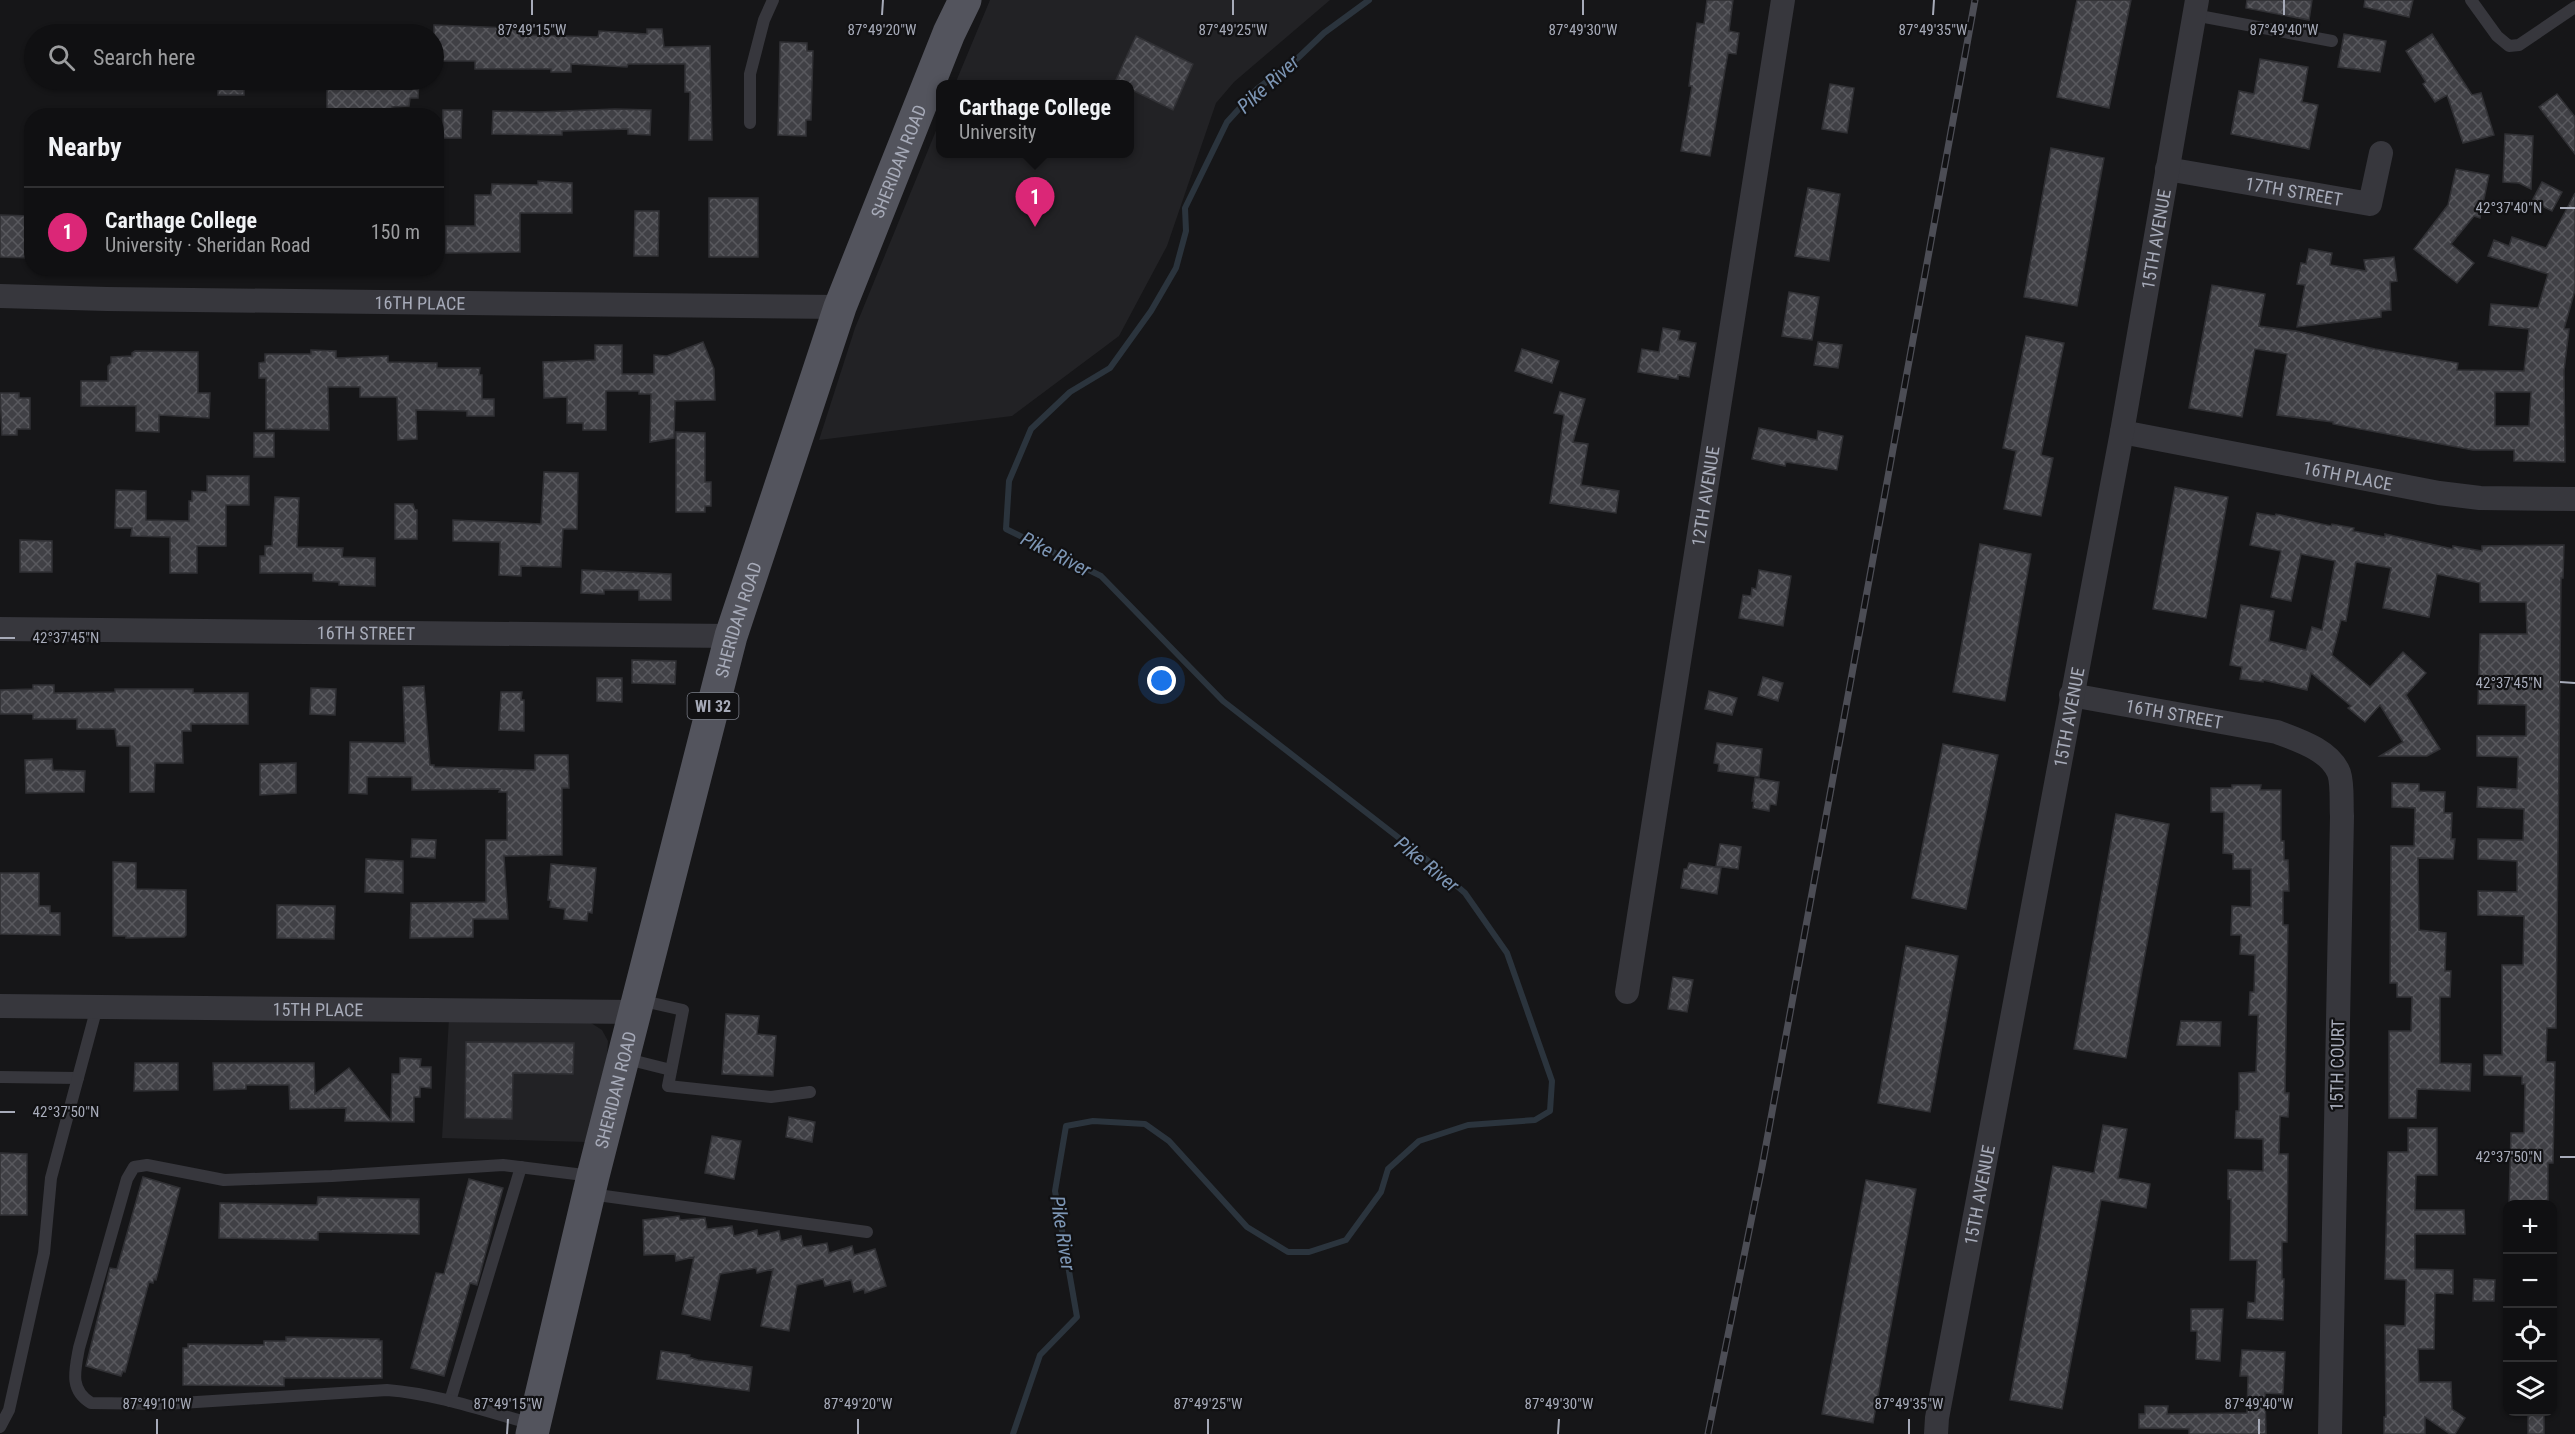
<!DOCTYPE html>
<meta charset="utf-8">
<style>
body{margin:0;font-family:"Roboto Condensed",sans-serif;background:#19191b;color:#f1f3f6}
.controls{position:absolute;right:18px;bottom:18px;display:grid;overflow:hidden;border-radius:12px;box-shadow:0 2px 4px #0004}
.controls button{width:54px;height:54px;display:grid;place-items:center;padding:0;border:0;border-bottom:2px solid #303032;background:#101012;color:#f1f3f6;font:30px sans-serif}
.you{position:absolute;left:1162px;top:681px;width:21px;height:21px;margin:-15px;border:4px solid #fff;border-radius:50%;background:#1a73e8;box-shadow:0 0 0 9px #1a73e833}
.badge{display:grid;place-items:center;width:39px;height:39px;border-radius:50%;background:#db2777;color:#fff;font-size:20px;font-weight:700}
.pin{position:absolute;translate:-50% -50px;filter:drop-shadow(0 2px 3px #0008)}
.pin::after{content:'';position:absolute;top:32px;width:21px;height:18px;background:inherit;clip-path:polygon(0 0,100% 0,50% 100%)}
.popup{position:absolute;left:936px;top:80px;width:198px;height:78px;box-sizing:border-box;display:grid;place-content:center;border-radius:12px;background:#101012;filter:drop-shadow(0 2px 4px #0005);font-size:20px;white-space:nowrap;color:#9c9d9f}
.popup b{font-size:22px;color:#f1f3f6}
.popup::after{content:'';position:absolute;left:50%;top:100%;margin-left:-12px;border:12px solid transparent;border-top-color:#101012}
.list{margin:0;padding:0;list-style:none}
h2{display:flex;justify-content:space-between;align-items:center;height:78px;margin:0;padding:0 24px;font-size:26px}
h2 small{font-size:20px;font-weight:400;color:#9c9d9f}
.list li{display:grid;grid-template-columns:39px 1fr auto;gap:18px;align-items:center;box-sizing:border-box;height:90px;padding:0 24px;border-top:2px solid #303032}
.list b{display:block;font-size:22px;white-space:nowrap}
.list p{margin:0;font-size:20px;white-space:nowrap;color:#9c9d9f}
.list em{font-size:20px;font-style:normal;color:#9c9d9f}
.icon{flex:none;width:33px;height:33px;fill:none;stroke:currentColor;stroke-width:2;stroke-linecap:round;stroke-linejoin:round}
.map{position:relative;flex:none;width:2575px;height:1434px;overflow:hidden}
.search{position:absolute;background:#101012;box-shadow:0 2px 4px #0004;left:24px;top:24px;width:420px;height:66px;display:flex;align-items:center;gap:15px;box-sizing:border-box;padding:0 21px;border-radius:33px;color:#9c9d9f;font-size:22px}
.panel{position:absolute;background:#101012;box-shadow:0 2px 4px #0004;left:24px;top:108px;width:420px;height:168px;border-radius:24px}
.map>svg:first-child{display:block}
.built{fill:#222225}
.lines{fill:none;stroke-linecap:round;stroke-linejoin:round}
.stream{stroke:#2b343d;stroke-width:6}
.building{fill:url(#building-cross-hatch);stroke:#303034;stroke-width:1.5;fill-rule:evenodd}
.service{stroke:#37373d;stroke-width:12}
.minor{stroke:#37373d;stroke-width:24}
.primary{stroke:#53545d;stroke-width:33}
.rail-casing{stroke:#4c4d55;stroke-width:7}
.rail{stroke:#111113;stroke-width:4.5;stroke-dasharray:14;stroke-linecap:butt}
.ticks{fill:none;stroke:#a7abb9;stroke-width:2}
.labels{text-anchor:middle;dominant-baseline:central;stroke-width:4.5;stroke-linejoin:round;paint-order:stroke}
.shield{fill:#111113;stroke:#7a7d87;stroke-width:1.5}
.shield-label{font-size:16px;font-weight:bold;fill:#a7abb9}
.street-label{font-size:18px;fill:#a7abb9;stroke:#111113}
.water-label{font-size:20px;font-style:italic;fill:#7d96b5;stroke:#111113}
.ticks-label{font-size:15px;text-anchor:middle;fill:#a7abb9;stroke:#111113;stroke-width:4.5;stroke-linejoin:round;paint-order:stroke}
</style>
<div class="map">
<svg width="2575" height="1434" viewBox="0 0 2575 1434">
<defs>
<pattern id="building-cross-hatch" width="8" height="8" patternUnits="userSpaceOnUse" patternTransform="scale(1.5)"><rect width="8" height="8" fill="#404045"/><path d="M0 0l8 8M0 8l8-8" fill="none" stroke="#59595e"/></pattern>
</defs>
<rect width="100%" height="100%" fill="#161618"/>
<g class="built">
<polygon points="990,0 1330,0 1234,82 1216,103 1167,246 1119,336 1012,416 819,440 855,328 940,121 940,154 1130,154 1130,85 955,84"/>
<polygon points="449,1018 591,1023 602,1030 608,1041 607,1056 586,1142 442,1138"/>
</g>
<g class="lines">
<polyline class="stream" points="1013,1434 1040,1355 1077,1317 1055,1191 1066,1126 1093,1121 1145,1124 1169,1141 1247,1227 1288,1252 1309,1252 1346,1240 1381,1192 1388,1169 1419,1141 1468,1125 1535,1120 1550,1111 1552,1081 1507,953 1465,893 1426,859 1223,701 1101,576 1006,529 1009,481 1031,429 1070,392 1110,368 1151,311 1176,268 1186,231 1185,208 1227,122 1257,89 1299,57 1324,33 1369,0"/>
</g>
<g class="building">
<polygon points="1707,0 1733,0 1729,31 1739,33 1736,54 1728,53 1710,156 1681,151 1692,86 1689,86 1697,23 1704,24"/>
<polygon points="2077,0 2131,0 2109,108 2057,97"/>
<polygon points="2247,0 2312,0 2309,20 2246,8"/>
<polygon points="2365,0 2413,0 2409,17 2364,7"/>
<polygon points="434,25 532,29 532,35 598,37 599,31 647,34 647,29 662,29 664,47 710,46 712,140 689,140 690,92 685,92 685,64 628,64 627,67 571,64 571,72 551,72 551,69 475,69 475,61 434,61"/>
<polygon points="2344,34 2386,41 2380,72 2338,67"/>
<polygon points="2432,34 2472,95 2481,93 2494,135 2463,143 2447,95 2435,102 2423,84 2426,82 2406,51"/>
<polygon points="1136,36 1193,64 1173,110 1130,89 1130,84 1115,82"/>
<polygon points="780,42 807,43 807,51 813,51 811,120 806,120 806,136 778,135"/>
<polygon points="2260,59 2308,67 2302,102 2318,105 2309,149 2231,134 2239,91 2254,94"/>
<rect x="218" y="80" width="26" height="15"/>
<polygon points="398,80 419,80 418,98 410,98 409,106 392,107 392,112 327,110 327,88 398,88"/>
<polygon points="1830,84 1854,88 1847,133 1822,129"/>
<polygon points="2557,94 2575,117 2575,154 2539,107"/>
<polygon points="615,109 651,110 650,135 628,134 628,129 562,131 562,135 492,134 493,111 538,112"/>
<polygon points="443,110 462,110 461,138 443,138"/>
<polygon points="2505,134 2533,136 2531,189 2519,183 2503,182"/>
<polygon points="2051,148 2104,158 2077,306 2024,297"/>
<polygon points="2456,169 2489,175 2480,218 2474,216 2451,244 2474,263 2457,283 2414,249 2448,205"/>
<polygon points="538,181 572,183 572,213 520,213 520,252 446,253 446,226 475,226 475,195 491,195 492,184 538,185"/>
<polygon points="2542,182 2562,192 2552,211 2532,201"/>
<polygon points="1808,188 1840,194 1829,261 1795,256"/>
<path d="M2575,193V290L2564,329H2569L2564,371L2565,462L2514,461V450H2473L2333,424V422L2277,415L2287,354L2255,349L2242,417L2189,408L2212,285L2265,294L2259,326L2296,331L2375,349L2458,363L2457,370L2524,371L2529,329L2489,325L2491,304L2538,308L2548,274L2488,256L2494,240L2509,246L2512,237L2546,248ZM2495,392H2531L2529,426H2495Z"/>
<rect x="709" y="198" width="49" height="59"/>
<polygon points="635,211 659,211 658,256 634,256"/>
<polygon points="0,215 32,216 32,258 0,257"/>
<polygon points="2309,249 2332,253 2330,265 2366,271 2364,260 2394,257 2397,281 2390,282 2391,310 2381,311 2381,317 2297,327 2305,285 2297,284 2301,263 2306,264"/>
<polygon points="1789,292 1819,297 1812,340 1782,336"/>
<polygon points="1663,328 1680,331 1678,340 1696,343 1689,377 1678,375 1678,379 1638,372 1642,349 1659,352"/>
<polygon points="2026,336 2064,343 2041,455 2053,458 2041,516 2004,509 2016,451 2003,448"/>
<polygon points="703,342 714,369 715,400 675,401 674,438 650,442 651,394 639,394 639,391 606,391 606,430 583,430 583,423 567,423 567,397 544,398 543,362 595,360 595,345 622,345 622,374 654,374 654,355 667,356"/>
<polygon points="1818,342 1842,345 1838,368 1814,365"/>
<polygon points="1522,349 1559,361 1552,383 1515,371"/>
<polygon points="311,350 336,351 336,358 388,356 388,362 437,363 437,368 480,368 479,375 482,375 482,399 494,399 494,416 467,416 467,411 416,410 417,439 398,440 397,397 360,397 360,387 328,387 329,430 266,429 266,378 259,378 259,363 265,362 265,354 311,354"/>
<polygon points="135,351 198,352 198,393 210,393 209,418 159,415 159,432 136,431 136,406 81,406 81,381 108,381 108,366 111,363 111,357 132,356 132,353"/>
<polygon points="1560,392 1585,399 1573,442 1588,444 1581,485 1619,491 1616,513 1550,503 1564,415 1554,413"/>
<polygon points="0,393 19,393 19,398 30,398 30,429 17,429 17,435 2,435"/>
<polygon points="1759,428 1817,440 1818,431 1843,436 1837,470 1786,462 1785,466 1752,459"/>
<polygon points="676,432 705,433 705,482 711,482 711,506 705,506 705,512 676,512"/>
<rect x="254" y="433" width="20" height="24"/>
<polygon points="544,472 578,473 577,529 563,529 561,567 521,566 521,576 499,575 500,542 453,541 453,520 541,524"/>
<polygon points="207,476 249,476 249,505 226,505 226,546 197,546 197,573 170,573 170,537 131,536 132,528 115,528 116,490 146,491 146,520 189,521 189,501 192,501 192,491 207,492"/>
<polygon points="2175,487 2228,497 2206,618 2153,609"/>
<polygon points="275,497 299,498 297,547 343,548 342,557 375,558 375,586 339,585 339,582 313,581 313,573 260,573 260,556 265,556 265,546 272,546"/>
<polygon points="395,504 413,504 415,510 417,510 417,539 395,539"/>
<polygon points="2257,513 2275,516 2276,514 2331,526 2332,524 2354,528 2353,531 2385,537 2385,534 2453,549 2453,546 2482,551 2482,546 2564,545 2563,578 2561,578 2556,1028 2547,1028 2546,1062 2555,1062 2553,1163 2548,1163 2548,1204 2509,1204 2511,1133 2524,1133 2525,1084 2522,1084 2522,1076 2484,1075 2484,1055 2502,1055 2502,965 2523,965 2524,916 2478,915 2478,891 2517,892 2517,861 2478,859 2478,839 2523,840 2524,809 2477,807 2478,787 2517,789 2518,757 2477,756 2477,736 2526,736 2526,705 2478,704 2480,634 2527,634 2526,602 2480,602 2480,583 2437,574 2429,617 2383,608 2391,568 2356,562 2346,621 2341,620 2332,655 2370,687 2403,652 2426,673 2406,695 2440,749 2427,756 2380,756 2403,742 2380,705 2365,722 2348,708 2351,706 2311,673 2307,690 2263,680 2263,682 2240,679 2242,667 2230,665 2241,605 2274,611 2269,641 2306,650 2312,627 2322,630 2335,561 2301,554 2291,601 2271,597 2281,551 2250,545"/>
<polygon points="20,540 52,541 52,572 20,572"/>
<polygon points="1980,544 2031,554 2005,701 1953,692"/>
<polygon points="582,570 671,574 671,600 639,600 639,590 604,590 604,594 581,593"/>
<polygon points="1759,570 1791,576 1783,626 1739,618 1743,595 1751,596 1752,588 1756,589"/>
<polygon points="632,660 676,661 675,684 632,683"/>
<polygon points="1763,677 1783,683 1778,701 1758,695"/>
<polygon points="597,678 622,678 622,702 597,701"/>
<polygon points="33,685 54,685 54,693 115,692 115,689 193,689 193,693 248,693 248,724 191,724 191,731 182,731 183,763 155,763 154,792 130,792 130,746 117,746 115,729 77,729 77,719 33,719 33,714 0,714 0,690 33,689"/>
<polygon points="424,686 430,765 434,765 434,767 535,770 535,755 568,755 569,788 562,788 562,855 504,856 508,919 473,919 473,937 410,938 411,903 486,902 486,840 507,840 507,792 499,792 500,789 412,790 412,777 367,777 367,794 349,793 350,742 405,743 403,687"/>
<polygon points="311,688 336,689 335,715 310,714"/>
<polygon points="1709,691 1737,698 1732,715 1705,709"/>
<polygon points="501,692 522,692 521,700 524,700 524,731 499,730"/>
<polygon points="1717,743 1762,749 1759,777 1718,771 1719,764 1714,763"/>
<polygon points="1943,744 1998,755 1966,909 1912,898"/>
<polygon points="52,759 53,770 85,771 84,792 26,793 25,760"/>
<polygon points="296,763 296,793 260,795 260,764"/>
<polygon points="1755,778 1779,782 1776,805 1770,804 1769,811 1753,808 1754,801 1752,801"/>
<polygon points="2392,783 2419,784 2419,791 2445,792 2444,813 2452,813 2451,839 2455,839 2453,859 2418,858 2419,930 2446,933 2445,971 2451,971 2450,997 2440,997 2440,1063 2471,1064 2470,1091 2417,1089 2416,1118 2389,1118 2389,1031 2411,1031 2412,997 2397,997 2397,983 2390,983 2391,846 2414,846 2415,808 2392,807"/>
<polygon points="2232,785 2261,785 2260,790 2281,790 2281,841 2284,841 2284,860 2288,860 2289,891 2283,891 2283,925 2288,925 2285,1093 2289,1093 2288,1117 2280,1116 2279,1154 2288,1154 2287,1242 2282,1242 2282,1279 2284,1279 2283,1320 2247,1318 2248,1302 2255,1303 2257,1260 2230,1260 2231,1199 2228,1199 2228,1170 2263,1171 2263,1139 2235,1138 2236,1111 2239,1111 2239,1073 2256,1072 2258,1015 2249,1015 2250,992 2254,992 2255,955 2240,954 2241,935 2231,935 2232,906 2251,907 2251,869 2233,869 2233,854 2223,853 2224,812 2211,812 2211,788 2232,788"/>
<polygon points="2116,814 2169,824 2126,1058 2074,1049"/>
<polygon points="412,839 436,840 435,858 411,857"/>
<polygon points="1720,844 1741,847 1738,869 1716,866"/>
<polygon points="366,859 403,861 403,893 365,892"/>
<polygon points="113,862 136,863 136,889 186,890 186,935 184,937 126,938 126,936 113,936"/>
<polygon points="1689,863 1721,868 1717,894 1681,888 1684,869 1687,869"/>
<polygon points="551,864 596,868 592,913 588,912 587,921 564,919 565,909 550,907 551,900 548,900"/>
<polygon points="0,873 39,873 39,906 50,906 50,913 60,913 60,935 0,934"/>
<polygon points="277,905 335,906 334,939 277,938"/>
<polygon points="1906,946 1958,956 1930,1112 1878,1103"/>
<polygon points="1673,977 1693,980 1687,1012 1668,1009"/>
<polygon points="726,1014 759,1016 757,1034 776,1036 773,1076 722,1074"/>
<polygon points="2181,1021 2221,1022 2220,1046 2177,1045"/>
<polygon points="466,1042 574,1043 573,1074 513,1073 512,1119 465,1118"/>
<polygon points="400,1058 421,1059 420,1067 431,1067 431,1088 420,1087 420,1097 414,1097 414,1122 345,1121 346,1108 290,1109 289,1085 246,1085 246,1089 214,1090 213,1063 314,1063 315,1094 349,1068 391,1121 392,1074 400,1074"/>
<polygon points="135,1063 178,1063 178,1090 134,1091"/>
<polygon points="789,1117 815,1122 812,1142 786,1137"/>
<polygon points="2103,1125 2127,1129 2118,1178 2150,1184 2146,1208 2101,1200 2062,1409 2010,1400 2053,1166 2094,1173"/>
<polygon points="2408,1128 2437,1128 2437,1175 2416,1175 2415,1210 2464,1210 2465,1234 2415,1234 2415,1269 2453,1270 2453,1294 2435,1293 2434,1349 2418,1349 2419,1382 2451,1382 2452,1409 2465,1418 2455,1434 2450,1434 2425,1417 2425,1434 2384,1434 2384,1417 2386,1417 2385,1325 2405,1326 2406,1280 2385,1279 2388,1152 2408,1152"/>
<polygon points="712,1136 741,1141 734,1179 705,1173"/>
<polygon points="0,1153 27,1154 27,1215 0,1215"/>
<polygon points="143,1177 180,1188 156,1280 154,1279 153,1283 149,1282 125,1372 123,1371 121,1376 86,1366 110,1268 117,1269"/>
<polygon points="469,1179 503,1188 477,1285 470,1283 444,1376 411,1368 436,1273 444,1274"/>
<polygon points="1866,1180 1916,1189 1873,1423 1822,1414"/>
<polygon points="318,1197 419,1199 419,1234 318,1232 318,1240 219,1238 220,1203 317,1205"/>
<polygon points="679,1216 680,1220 705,1218 707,1229 732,1226 734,1236 757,1230 758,1236 779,1231 781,1241 801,1236 803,1247 827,1243 829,1253 852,1246 854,1255 875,1249 886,1286 865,1293 864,1289 854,1292 851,1280 825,1286 823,1279 797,1285 789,1331 761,1326 773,1269 757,1273 756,1268 720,1274 710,1320 682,1314 694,1257 676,1261 675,1254 644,1255 643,1220"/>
<polygon points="2474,1279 2495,1280 2494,1301 2473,1301"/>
<polygon points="2191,1309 2223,1309 2220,1361 2196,1359 2197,1331 2191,1331"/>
<polygon points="286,1337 379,1339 379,1341 382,1341 382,1378 284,1378 284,1386 183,1385 183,1348 188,1348 188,1344 264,1345 264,1341 286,1341"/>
<polygon points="2242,1350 2285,1352 2283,1394 2265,1393 2266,1434 2189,1434 2189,1429 2139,1428 2139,1414 2145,1414 2145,1406 2168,1406 2167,1414 2247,1413 2248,1376 2240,1376"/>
<polygon points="661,1351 690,1355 689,1357 698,1360 752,1367 749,1391 657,1379"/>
<rect x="2528" y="1412" width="16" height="22"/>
</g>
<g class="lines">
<g class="service">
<polyline points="2471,0 2497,36 2509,46 2519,45 2575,7"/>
<polyline points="2194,15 2332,41"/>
<polyline points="750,123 750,74 764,20 773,0"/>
<polyline points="639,1000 683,1010 668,1086 771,1097 810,1092"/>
<polyline points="623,1058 671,1070"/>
<polyline points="0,1077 78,1078"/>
<polyline points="590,1194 867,1232"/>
<polyline points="450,1401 521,1167"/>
<path d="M532,1424C485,1411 437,1394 387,1390L165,1404L91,1403C69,1390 75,1370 79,1348L127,1179L134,1167L147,1165L224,1180L332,1176L503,1165L592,1176"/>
<polyline points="0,1427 9,1410 44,1253 51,1178 97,1007"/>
</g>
<g class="minor">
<path id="s1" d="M2167,169L2370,204L2381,153"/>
<path id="s2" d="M0,296L107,299L840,307"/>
<path id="s3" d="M2122,432L2439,493L2480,498L2575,499"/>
<path id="s4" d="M0,629L731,636"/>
<path id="s5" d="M2071,695L2277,732C2298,740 2330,750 2339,773C2343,785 2341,803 2342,816L2330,1434"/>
<path id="s6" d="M1627,992L1783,0"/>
<path id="s7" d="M0,1006L635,1012"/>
<path id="s8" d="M1936,1434L1937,1418L2122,432L2197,0"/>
</g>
<path class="primary" id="s9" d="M532,1434L593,1176L731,636L840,307L949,33L965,0"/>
<defs>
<polyline id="rail" points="1708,1434 1762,1167 1975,0"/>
</defs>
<use href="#rail" class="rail-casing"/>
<use href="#rail" class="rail"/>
</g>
<path class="ticks" d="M532,15V0M882,15L883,0M1233,15V0M1583,15V0M1933,15L1934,0M2284,15V0M2560,208H2575M0,638H15M2560,682L2575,683M0,1112H15M2560,1157H2575M157,1434V1419M507,1434L508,1419M858,1434V1419M1208,1434V1419M1558,1434L1559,1419M1909,1434V1419M2259,1434V1419"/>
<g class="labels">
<rect class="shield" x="687.5" y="693" width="51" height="26" rx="4.5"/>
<g class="shield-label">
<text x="713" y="706">WI 32</text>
</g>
<g class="street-label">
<text stroke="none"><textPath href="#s9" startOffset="1326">SHERIDAN ROAD</textPath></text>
<text stroke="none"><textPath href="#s1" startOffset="129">17TH STREET</textPath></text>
<text stroke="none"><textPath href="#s8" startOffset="1215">15TH AVENUE</textPath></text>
<text stroke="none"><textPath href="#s2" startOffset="420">16TH PLACE</textPath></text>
<text stroke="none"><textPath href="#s3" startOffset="230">16TH PLACE</textPath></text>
<text stroke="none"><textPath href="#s6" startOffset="502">12TH AVENUE</textPath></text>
<text stroke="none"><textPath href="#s9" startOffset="840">SHERIDAN ROAD</textPath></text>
<text stroke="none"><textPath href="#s4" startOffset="366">16TH STREET</textPath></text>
<text stroke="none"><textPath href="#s5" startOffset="105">16TH STREET</textPath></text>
<text stroke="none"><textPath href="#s8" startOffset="729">15TH AVENUE</textPath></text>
<text stroke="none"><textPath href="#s7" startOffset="318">15TH PLACE</textPath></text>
<text transform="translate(2337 1065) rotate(-89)">15TH COURT</text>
<text stroke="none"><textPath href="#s9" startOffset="354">SHERIDAN ROAD</textPath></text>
<text stroke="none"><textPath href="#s8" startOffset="243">15TH AVENUE</textPath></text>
</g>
<g class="water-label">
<text transform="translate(1268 84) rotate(-42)">Pike River</text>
<text transform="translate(1056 554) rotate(27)">Pike River</text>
<text transform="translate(1427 864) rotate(39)">Pike River</text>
<text transform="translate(1063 1233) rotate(81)">Pike River</text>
</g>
</g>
<g class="ticks-label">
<text x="532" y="35">87°49'15"W</text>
<text x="882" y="35">87°49'20"W</text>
<text x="1233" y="35">87°49'25"W</text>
<text x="1583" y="35">87°49'30"W</text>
<text x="1933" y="35">87°49'35"W</text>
<text x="2284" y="35">87°49'40"W</text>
<text x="2509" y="213">42°37'40"N</text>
<text x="66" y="643">42°37'45"N</text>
<text x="2509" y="688">42°37'45"N</text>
<text x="66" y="1117">42°37'50"N</text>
<text x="2509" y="1162">42°37'50"N</text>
<text x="157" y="1409">87°49'10"W</text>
<text x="508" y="1409">87°49'15"W</text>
<text x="858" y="1409">87°49'20"W</text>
<text x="1208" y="1409">87°49'25"W</text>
<text x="1559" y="1409">87°49'30"W</text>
<text x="1909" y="1409">87°49'35"W</text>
<text x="2259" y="1409">87°49'40"W</text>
</g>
</svg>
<div class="controls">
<button>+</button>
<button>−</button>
<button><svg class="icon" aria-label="locate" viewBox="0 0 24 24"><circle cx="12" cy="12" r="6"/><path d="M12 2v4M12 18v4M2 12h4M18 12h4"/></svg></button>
<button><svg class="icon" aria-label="layers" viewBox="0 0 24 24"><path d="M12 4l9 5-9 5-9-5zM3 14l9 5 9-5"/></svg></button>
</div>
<div class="you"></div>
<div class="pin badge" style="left:1035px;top:227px">1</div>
<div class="popup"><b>Carthage College</b>University</div>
<div class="search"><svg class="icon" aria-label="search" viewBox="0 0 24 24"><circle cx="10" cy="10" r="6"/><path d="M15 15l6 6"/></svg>Search here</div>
<section class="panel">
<h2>Nearby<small></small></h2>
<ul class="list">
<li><span class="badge">1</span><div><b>Carthage College</b><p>University · Sheridan Road</p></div><em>150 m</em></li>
</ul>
</section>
</div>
